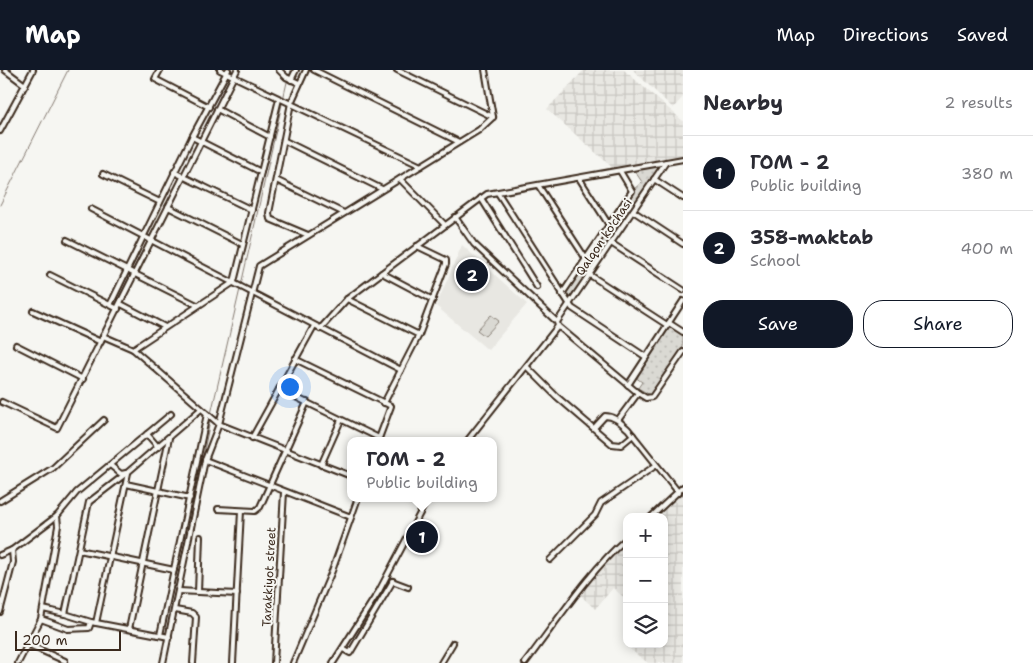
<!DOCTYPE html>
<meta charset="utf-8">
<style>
body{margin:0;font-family:"Shantell Sans",sans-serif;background:#f2f2f3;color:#2b2b33}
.controls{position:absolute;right:15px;bottom:15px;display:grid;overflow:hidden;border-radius:10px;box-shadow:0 2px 12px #0003}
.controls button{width:45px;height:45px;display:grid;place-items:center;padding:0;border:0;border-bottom:1px solid #e1e1e2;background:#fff;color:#2b2b33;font:25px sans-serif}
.scale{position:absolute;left:15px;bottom:12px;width:106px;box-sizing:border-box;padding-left:5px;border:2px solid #3b2a1e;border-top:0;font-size:14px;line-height:18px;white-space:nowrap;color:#3b2a1e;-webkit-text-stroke:4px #f6f6f2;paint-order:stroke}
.you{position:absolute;left:289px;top:316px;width:18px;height:18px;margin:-12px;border:4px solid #fff;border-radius:50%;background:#1a73e8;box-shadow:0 0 0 8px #1a73e833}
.badge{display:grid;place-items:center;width:32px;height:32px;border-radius:50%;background:#111827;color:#fff;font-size:16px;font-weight:700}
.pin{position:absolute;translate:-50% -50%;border:2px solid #fff;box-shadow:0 1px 5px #0006}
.popup{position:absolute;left:347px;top:367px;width:150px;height:65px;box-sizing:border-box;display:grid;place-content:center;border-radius:10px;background:#fff;filter:drop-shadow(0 1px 4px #0005);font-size:16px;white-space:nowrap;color:#7c7c81}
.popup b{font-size:19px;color:#2b2b33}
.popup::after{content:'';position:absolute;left:50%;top:100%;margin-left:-10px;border:10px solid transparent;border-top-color:#fff}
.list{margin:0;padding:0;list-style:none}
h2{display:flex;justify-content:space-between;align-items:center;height:65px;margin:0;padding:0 20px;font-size:21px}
h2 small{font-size:16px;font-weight:400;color:#7c7c81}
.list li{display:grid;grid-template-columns:32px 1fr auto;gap:15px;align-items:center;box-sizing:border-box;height:75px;padding:0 20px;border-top:1px solid #e1e1e2}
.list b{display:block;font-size:19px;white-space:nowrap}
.list p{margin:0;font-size:16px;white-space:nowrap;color:#7c7c81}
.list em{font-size:16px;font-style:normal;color:#7c7c81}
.actions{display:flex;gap:10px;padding:15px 20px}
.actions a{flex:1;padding:11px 0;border:1px solid #111827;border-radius:20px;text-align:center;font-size:18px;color:#111827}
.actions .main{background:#111827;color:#fff}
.icon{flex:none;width:28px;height:28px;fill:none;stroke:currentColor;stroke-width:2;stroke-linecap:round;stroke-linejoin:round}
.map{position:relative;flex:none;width:683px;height:593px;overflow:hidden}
header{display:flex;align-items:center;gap:30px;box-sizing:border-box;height:70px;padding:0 25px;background:#111827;color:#fff}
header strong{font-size:24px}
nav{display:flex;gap:28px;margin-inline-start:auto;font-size:18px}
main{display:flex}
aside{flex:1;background:#fff}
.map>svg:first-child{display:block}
.built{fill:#e8e7e2}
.industrial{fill:url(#industrial-grid)}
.grass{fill:url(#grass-dots);stroke:#8a8278}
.park{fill:#dad9d3;stroke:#8a8278}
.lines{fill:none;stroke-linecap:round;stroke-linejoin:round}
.stream{stroke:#857a71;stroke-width:1}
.minor-casing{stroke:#3b2a1e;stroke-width:8}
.minor{stroke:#f6f6f2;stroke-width:4}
.labels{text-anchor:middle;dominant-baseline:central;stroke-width:4;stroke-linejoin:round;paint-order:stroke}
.street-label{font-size:12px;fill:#3b2a1e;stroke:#f6f6f2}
</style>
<header>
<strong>Map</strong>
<nav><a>Map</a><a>Directions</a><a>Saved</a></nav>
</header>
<main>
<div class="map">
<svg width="683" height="593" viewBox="0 0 683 593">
<defs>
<pattern id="industrial-grid" width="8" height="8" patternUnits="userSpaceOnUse" patternTransform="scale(1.25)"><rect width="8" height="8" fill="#e8e7e2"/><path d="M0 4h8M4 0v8" fill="none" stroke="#c8c6c1"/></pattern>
<pattern id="grass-dots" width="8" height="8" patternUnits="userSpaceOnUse" patternTransform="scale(1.25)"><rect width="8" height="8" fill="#dad9d3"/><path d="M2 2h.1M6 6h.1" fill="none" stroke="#bcbab5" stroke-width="1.8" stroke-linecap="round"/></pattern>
</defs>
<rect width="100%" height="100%" fill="#f6f6f2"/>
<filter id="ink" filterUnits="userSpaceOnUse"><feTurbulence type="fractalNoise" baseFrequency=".02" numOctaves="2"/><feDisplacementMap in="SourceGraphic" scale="10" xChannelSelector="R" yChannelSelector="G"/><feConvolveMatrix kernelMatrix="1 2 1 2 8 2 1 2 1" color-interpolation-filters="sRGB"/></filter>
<g filter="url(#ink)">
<polygon class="built" points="462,175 527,234 488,280 436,236"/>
<g class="industrial">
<polygon points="584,0 624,0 683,51 683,86 614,99 547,39"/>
<polygon points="633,0 683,0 683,27 673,38"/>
<polygon points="683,422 683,593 648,593 627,577 629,574 664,574 664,447 655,447"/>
<polygon points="627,471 627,530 613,518 595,539 579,524"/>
</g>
<g class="grass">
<polygon points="661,95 572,230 569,231 564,224 633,120 642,112 634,100"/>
<polygon points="669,257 683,265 683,277 650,325 638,318 642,312 635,307"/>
</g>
<polygon class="park" points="491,245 499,251 485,266 477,260"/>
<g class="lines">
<g class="stream">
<polyline points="290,4 291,0"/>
<polyline points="0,135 68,0"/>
<polyline points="241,215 287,12"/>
<polyline points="211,344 240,219"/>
<polyline points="170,548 210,351"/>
<polyline points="160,593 165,569"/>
</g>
<defs>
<g id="minor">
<polyline points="5,0 25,15"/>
<polyline points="160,0 155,9 209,37"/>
<polyline points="220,0 421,96"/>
<polyline points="279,0 286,7 299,13"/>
<polyline points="306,0 291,33 269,143 270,149 308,165"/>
<polyline points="314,0 459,72"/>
<polyline points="397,0 493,47"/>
<polyline points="485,0 493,47"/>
<polyline points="291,10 296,0"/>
<polyline points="217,39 270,67"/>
<polyline points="0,61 33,0"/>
<polyline points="192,67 261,102"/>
<polyline points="285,71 382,119"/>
<polyline points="174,102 252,140"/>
<polyline points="103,104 160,132"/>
<polyline points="579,108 609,155"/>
<polyline points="400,109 445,155"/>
<polyline points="654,109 683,128"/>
<polyline points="276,110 344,143"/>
<polyline points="538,115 586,189"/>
<polyline points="498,123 572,238 646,287"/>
<polyline points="481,128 537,217"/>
<polyline points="168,137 242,174"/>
<polyline points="91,139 401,300"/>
<polyline points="633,141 683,174"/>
<polyline points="455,147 474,174 557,252 558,256 638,323"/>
<polyline points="67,170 197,235"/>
<polyline points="611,173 683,220"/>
<polyline points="382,203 433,230"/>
<polyline points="50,205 118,239"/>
<polyline points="590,205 667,255"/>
<polyline points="562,224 632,121 620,101"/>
<polyline points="347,229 419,265"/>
<polyline points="121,234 165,257"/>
<polyline points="110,235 192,67 228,0"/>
<polyline points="33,241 101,272"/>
<polyline points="557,252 666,92"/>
<polyline points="669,253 683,262"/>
<polyline points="320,259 347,229 487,124 683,89"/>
<polyline points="103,266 133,279 219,354 351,406"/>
<polyline points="16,275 83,309"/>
<polyline points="133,279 234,212 279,29"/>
<polyline points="295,289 391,336 378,371"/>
<polyline points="527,297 556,326 612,374 621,375 633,365"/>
<polyline points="628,315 683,231"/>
<polyline points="279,319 379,368"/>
<polyline points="2,332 57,358 237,0"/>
<polyline points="384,333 419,265 446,194 446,190 417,176"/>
<polyline points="618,350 638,323 646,328 652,327 683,282"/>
<path d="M594,358L605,346C615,346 621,353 628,359L679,423"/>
<polyline points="147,364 171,344"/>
<polyline points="252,368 314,256"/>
<polyline points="467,371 558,256"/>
<polyline points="205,390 351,447"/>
<polyline points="110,395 121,404 126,403"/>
<polyline points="321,395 341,350"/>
<polyline points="126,414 190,428"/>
<polyline points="0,431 53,398 104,350"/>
<polyline points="218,439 255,441 260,437 307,332"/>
<polyline points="651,447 683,417"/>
<polyline points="79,480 174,500"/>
<polyline points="0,485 12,480 57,446 77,422 147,364 158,377"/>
<polyline points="550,490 595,445 601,433 655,396"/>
<polyline points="392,511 408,517"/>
<polyline points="179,521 237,524"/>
<polyline points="198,522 200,467"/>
<polyline points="43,539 65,544"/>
<polyline points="175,540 192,543 196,547 193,593"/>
<polyline points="0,542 13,492 12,480"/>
<polyline points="41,549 68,559 89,558 91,552 169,567"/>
<polyline points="91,552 65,544 89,432 128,402 201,339"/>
<polyline points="96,553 128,403"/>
<polyline points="129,559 169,368"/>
<polyline points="160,565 207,344"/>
<polyline points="27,574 65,591"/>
<polyline points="343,579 350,583 393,511"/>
<polyline points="18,593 41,549 58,456 57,446"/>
<polyline points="163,593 205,390 219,354 259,196 479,60 493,47"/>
<polyline points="233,593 241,441"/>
<polyline points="274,593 284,422"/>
<polyline points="293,593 332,501 358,428"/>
<polyline points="333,593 379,521 428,428"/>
<polyline points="441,593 453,573"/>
<path d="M525,593C555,554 590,500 627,468"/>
</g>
</defs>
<use href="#minor" class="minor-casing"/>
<use href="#minor" class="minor"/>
</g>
</g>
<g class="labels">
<g class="street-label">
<text transform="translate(604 167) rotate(-56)">Qalqon ko'chasi</text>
<text transform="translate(269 507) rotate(-87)">Tarakkiyot street</text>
</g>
</g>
</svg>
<div class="controls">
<button>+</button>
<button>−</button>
<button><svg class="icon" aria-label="layers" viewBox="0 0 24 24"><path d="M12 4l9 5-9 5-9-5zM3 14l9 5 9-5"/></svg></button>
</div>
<div class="scale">200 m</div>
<div class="you"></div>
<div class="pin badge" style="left:422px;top:467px">1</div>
<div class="popup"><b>ГОМ - 2</b>Public building</div>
<div class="pin badge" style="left:472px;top:205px">2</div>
</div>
<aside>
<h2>Nearby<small>2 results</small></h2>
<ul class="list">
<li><span class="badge">1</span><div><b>ГОМ - 2</b><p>Public building</p></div><em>380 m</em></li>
<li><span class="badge">2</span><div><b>358-maktab</b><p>School</p></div><em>400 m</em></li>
</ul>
<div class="actions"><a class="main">Save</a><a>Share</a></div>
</aside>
</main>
